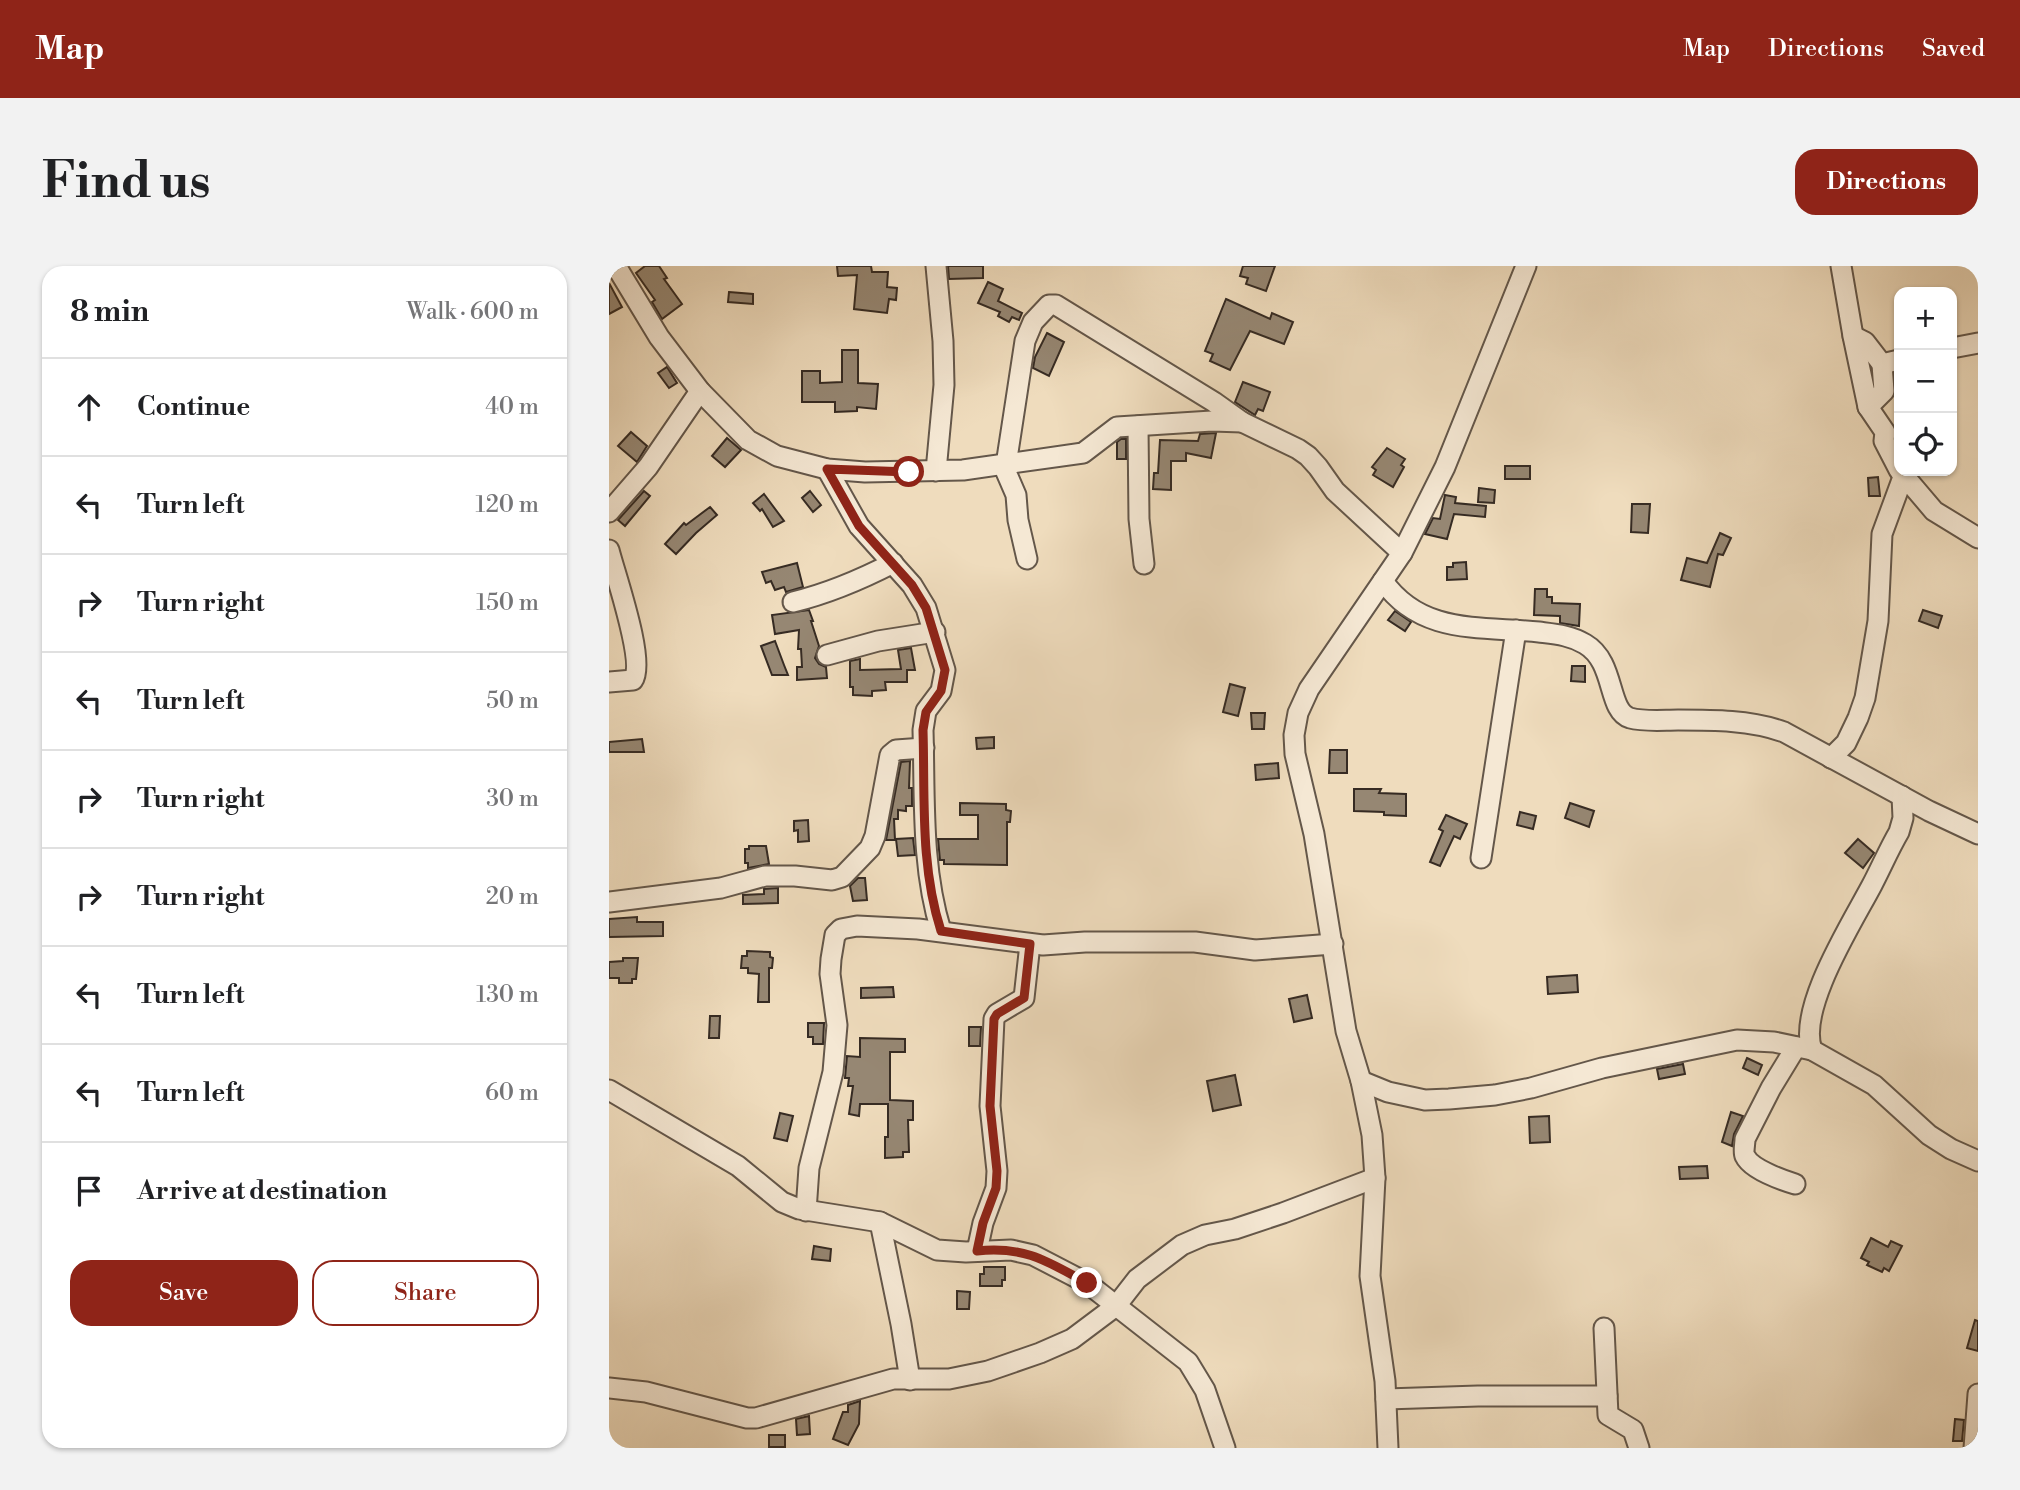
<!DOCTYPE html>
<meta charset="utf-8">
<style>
body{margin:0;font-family:"Libre Bodoni",serif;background:#f2f2f2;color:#202124}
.controls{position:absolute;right:21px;top:21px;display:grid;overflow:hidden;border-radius:14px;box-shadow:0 2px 5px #0004}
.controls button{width:63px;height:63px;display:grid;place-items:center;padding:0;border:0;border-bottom:2px solid #e0e0e0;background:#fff;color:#202124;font:35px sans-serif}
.stop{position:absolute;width:21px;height:21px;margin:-16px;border:5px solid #8f2418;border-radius:50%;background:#fff}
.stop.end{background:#8f2418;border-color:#fff;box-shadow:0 2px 7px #0008}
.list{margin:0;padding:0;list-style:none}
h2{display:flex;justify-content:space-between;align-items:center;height:91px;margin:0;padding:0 28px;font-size:30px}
h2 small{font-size:23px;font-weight:400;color:#757577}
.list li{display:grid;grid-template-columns:46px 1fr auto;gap:21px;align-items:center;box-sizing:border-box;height:98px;padding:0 28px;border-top:2px solid #e0e0e0}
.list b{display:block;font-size:26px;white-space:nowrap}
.list em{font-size:23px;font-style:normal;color:#757577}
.actions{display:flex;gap:14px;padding:21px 28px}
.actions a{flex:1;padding:16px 0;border:2px solid #8f2418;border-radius:21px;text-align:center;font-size:24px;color:#8f2418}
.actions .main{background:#8f2418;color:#fff}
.icon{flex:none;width:38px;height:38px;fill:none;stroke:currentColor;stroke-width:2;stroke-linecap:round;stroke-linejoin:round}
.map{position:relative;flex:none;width:1369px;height:1182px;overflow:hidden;border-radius:21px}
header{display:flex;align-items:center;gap:42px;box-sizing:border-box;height:98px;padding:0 35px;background:#8f2418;color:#fff}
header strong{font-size:33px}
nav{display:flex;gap:38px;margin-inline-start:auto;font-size:24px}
.intro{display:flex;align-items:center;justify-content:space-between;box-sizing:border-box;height:168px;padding:0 42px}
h1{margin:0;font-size:49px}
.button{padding:18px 32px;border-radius:21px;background:#8f2418;color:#fff;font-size:24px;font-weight:700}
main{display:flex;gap:42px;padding:0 42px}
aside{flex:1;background:#fff;border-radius:21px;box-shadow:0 2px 5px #0004}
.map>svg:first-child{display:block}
.building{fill:#968773;stroke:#362b23;stroke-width:2}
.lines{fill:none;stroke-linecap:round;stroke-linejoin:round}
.minor-casing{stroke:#64574a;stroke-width:23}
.minor{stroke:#f5e8d4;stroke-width:19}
.route{stroke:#8f2418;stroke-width:9}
</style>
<header>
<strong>Map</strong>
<nav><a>Map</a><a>Directions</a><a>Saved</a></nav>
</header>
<div class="intro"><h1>Find us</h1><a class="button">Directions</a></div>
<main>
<aside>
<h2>8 min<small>Walk · 600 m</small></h2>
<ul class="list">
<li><svg class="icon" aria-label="ahead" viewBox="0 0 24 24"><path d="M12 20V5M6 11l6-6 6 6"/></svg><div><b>Continue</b></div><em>40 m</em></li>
<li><svg class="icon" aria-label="left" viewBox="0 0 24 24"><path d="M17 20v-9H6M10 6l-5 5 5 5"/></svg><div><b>Turn left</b></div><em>120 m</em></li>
<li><svg class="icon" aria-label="right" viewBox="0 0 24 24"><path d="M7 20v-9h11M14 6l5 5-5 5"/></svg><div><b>Turn right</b></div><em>150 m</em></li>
<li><svg class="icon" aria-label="left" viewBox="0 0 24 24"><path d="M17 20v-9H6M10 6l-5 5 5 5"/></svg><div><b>Turn left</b></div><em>50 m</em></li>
<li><svg class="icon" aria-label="right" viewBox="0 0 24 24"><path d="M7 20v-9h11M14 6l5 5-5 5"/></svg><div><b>Turn right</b></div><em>30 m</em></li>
<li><svg class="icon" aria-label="right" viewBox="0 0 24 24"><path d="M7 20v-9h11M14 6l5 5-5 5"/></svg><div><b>Turn right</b></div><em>20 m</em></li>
<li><svg class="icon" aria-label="left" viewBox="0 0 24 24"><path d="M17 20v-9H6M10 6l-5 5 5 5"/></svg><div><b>Turn left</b></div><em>130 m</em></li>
<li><svg class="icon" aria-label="left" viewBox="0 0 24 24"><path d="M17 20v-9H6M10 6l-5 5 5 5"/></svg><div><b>Turn left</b></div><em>60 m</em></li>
<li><svg class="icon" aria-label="arrive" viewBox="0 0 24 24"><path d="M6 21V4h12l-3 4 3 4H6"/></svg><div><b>Arrive at destination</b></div></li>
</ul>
<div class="actions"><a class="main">Save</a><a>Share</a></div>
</aside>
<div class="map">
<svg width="1369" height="1182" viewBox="0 0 1369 1182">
<rect width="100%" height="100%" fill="#efdcbd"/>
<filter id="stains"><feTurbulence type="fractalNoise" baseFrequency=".00286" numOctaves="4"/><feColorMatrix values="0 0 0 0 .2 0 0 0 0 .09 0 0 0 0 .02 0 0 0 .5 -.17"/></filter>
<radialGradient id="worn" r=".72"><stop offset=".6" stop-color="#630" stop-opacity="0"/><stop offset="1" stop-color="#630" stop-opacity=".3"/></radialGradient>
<g class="building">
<polygon points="36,0 50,0 58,12 55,13 73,38 53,53 43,36 46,34 27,7"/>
<polygon points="228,0 262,0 263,6 279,6 278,21 288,22 287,34 280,33 278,47 245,43 248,9 229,10"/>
<polygon points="339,0 374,0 374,12 340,13"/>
<polygon points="634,0 666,0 657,25 637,18 639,12 631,10"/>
<polygon points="379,16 394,23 389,35 413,47 410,54 403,51 400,56 389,50 391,46 369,37"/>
<polygon points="0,17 13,41 0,48"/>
<polygon points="120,26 144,28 144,38 119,36"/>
<polygon points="617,33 661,53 663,47 684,56 675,78 641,65 621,104 601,95 604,88 596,85"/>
<polygon points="438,67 455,76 440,110 424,102 426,91"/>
<polygon points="233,84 249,84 249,117 269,118 267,143 248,141 248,145 226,146 226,136 193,136 193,105 211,105 211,117 233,116"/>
<polygon points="58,101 68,117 60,122 49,107"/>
<polygon points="634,116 661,126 654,145 649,143 646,149 626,136"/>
<polygon points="22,166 38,180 28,196 9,180"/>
<polygon points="607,167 602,192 577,187 577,195 562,195 562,224 544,223 545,207 549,207 551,174 589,175 591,168"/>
<polygon points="118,172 132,184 116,201 103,190"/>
<polygon points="512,173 517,173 517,193 508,193 508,176"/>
<polygon points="778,182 796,193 792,199 795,201 784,221 764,209 767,204 763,201"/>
<rect x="896" y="200" width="25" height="13"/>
<polygon points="1269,211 1271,230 1260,230 1259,212"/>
<polygon points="870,222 886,224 885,237 869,236"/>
<polygon points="35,225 41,230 16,260 9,254"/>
<polygon points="201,225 212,239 204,246 193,232"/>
<polygon points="155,228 175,255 164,261 153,243 151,245 144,237"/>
<polygon points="836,229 847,231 846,237 877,240 876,251 845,248 838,273 816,268 824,252 831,253"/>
<polygon points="1023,238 1041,238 1039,267 1022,266"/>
<polygon points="101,241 108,249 87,267 67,288 56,278 75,257 77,259"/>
<polygon points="1111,267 1122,272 1114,289 1109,288 1101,321 1072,314 1078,292 1098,297"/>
<polygon points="857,296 858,313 838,314 838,301 844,301 844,297"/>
<polygon points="188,297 194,321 177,326 175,321 166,324 162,315 157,317 153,306"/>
<polygon points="926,323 938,323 938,331 943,331 943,337 971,338 970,360 951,357 951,350 925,349"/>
<polygon points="200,344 204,355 202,355 210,380 206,392 210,398 217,401 218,412 188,414 188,401 193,401 192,383 189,383 190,364 166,368 163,349"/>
<polygon points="1314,344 1333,350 1329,362 1310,355"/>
<polygon points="786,345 802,356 796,365 779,354"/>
<polygon points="166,375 175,399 179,409 163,409 152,380"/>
<polygon points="302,382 306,404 298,404 298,416 276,416 277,424 263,425 263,430 244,429 244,421 241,421 241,395 251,393 251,404 292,403 289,384"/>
<polygon points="963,400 976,400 976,416 962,415"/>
<polygon points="621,418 636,422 629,450 614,446"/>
<polygon points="642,447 656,447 655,463 643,463"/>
<polygon points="385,471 385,482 368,483 367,472"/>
<polygon points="33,473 35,486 0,486 0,476"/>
<polygon points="721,484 738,484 738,507 720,507"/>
<polygon points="301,495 300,522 303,522 303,540 297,540 297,545 289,544 289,553 285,553 286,574 277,574 292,496"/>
<polygon points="669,497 670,512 647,514 646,499"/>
<polygon points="745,523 772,523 770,527 797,528 797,550 775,549 775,546 745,545"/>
<polygon points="351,537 397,538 397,544 402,545 401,556 398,556 398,599 335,598 335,594 331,594 329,573 369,573 369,549 351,549"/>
<polygon points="961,537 985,545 980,561 956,552"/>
<polygon points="911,546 927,550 924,563 908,559"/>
<polygon points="837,549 858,558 851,573 845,570 831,600 821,596 834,565 830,563"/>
<polygon points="199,554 200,575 189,576 189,564 185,565 185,555"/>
<polygon points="304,572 306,589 289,590 287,573"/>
<polygon points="1249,573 1265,587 1254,602 1236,587"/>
<polygon points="140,580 157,580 160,598 139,602 139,597 136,597 136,583 140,583"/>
<polygon points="249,612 256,612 258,634 244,635 241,620"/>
<polygon points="169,622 169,637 134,638 134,629 155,628 155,623"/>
<polygon points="28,651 28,656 54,656 54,670 0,671 0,653"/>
<polygon points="138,685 161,686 161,691 164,692 163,702 160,702 160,736 149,736 150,708 139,707 139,702 132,702 133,690 138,690"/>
<polygon points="14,692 29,692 27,713 23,713 23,717 10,717 10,712 0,712 0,696 14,695"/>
<polygon points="968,709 969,726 939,728 938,711"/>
<polygon points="284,721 285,731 252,732 252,722"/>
<polygon points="698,729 703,752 685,756 680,733"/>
<polygon points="101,750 111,750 110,772 100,772"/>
<polygon points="199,757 215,757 214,778 204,778 204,771 199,771"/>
<polygon points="360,761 372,761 371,780 360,780"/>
<polygon points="251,772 296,773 296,786 281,786 281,834 304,835 304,854 299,854 300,886 294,886 294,891 276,892 276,871 279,871 279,838 251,838 250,850 240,848 244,820 239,820 240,812 236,812 238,790 251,791"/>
<polygon points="1138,792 1153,799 1149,809 1134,802"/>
<polygon points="1074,798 1076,808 1050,813 1048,803"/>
<polygon points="626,809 632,839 604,845 598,815"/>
<polygon points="1122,846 1134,850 1125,868 1123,880 1113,876"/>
<polygon points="171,847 184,850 178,875 165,872"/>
<polygon points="940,850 941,876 921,877 920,851"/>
<polygon points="1098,900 1099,912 1071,913 1070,901"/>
<polygon points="1262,972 1279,981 1282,975 1293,980 1280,1005 1275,1002 1273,1006 1258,999 1260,996 1252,992"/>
<polygon points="205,980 222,983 221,995 203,993"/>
<polygon points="375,1001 396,1001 396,1014 393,1014 393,1020 371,1020 371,1008 375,1008"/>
<polygon points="348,1025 361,1026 360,1043 348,1043"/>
<polygon points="1366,1054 1369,1055 1369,1085 1358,1082"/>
<polygon points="251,1135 250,1158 239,1179 224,1173 234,1146 239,1146 239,1139"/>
<polygon points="200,1150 201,1168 188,1169 187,1153"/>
<polygon points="1346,1153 1355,1154 1353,1175 1344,1175"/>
<rect x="160" y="1169" width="16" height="12"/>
</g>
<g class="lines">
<defs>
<g id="minor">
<polyline points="7,0 50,71 91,125 139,174 168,190 218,203 256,206 354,204 474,187 508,161 603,155 633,156"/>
<polyline points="327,0 334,75 335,119 327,205"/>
<polyline points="1232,0 1244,70 1259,141 1276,166 1275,175 1290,204"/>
<polyline points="1244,70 1256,76 1273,98 1290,94"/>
<polyline points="1343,82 1369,77"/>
<polyline points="1259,141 1275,125 1273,98"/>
<polyline points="529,160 530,253 535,298"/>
<polyline points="394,199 407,229 409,254 418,293"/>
<polyline points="397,199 416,75 424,56 440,39 447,39 605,136 633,156 689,183 699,190 709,201 726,225 793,287"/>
<path d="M218,203L250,260L303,319L317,342L336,404L332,425L317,445L314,464C316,531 312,600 332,665"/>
<polyline points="1291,205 1325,245 1369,272"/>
<polyline points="0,246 39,201 91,125"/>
<path d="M0,284C6,308 37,396 24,414L0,416"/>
<path d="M774,315C812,369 871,360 930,366C946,368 961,369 976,378C1007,396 998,445 1021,452C1036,456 1054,454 1069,454C1104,454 1142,454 1175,466L1320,545L1369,568"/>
<path d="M184,336C221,327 251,314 284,297"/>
<polyline points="218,389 269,375 326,366"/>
<polyline points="1222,492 1237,477 1249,452 1256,432 1269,355 1273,268 1294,211"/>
<path d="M1293,530L1294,552L1290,566C1280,583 1272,602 1263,619C1243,657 1188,743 1203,784L1265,819L1320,869L1342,883L1369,895"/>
<polyline points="872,592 907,364"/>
<polyline points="0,636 112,622 156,610 186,610 223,614 233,611 261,582 266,570 281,489 287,484 315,482"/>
<polyline points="752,815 779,826 816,834 840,833 886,829 922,822 993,802 1128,774 1165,776 1203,784"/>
<polyline points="0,824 129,900 173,936 190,943 271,956 328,984 357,986 402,984 424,989 478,1017 579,1096 596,1124 616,1182"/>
<path d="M1186,918C1173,914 1142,903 1136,890C1134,886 1136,878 1136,873L1162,822L1187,781"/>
<polyline points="197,945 200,902 224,806 228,759 221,708 222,693 226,669 232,663 248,660 309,663 434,679 476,676 586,676 646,684 724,678"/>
<polyline points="271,956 292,1058 301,1114"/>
<polyline points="368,985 374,957 387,922 388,905 381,840 385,753 388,748 415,732 421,678"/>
<polyline points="995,1062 999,1149 1024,1164 1030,1182"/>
<polyline points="0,1122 37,1126 138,1152 147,1152 284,1113 340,1113 379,1105 431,1087 463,1073 507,1040 528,1013 573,979 596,969 626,963 674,947 766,912"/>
<polyline points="777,1133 869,1130 998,1130"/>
<polyline points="779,1182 776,1115 761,1010 766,912 763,869 752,815 737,765 705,568 686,488 685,469 689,447 700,423 793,287 836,201 917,0"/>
<polyline points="1365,1182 1369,1128"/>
</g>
</defs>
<use href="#minor" class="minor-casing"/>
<use href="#minor" class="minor"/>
</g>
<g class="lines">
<path class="route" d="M300,206L218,203L250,260L303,319L317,342L336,404L332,425L317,446L314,464C316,531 311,600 332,665L421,678L415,732L388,748L385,753L381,840L388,905L387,922L374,957L368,985C416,980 438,995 478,1017"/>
</g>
<rect width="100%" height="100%" filter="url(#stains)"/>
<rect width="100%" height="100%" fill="url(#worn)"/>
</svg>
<div class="controls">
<button>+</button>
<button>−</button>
<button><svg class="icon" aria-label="locate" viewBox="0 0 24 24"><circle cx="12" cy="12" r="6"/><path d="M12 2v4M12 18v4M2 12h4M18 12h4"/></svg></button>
</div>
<div class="stop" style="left:300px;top:206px"></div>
<div class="stop end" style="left:478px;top:1017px"></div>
</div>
</main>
